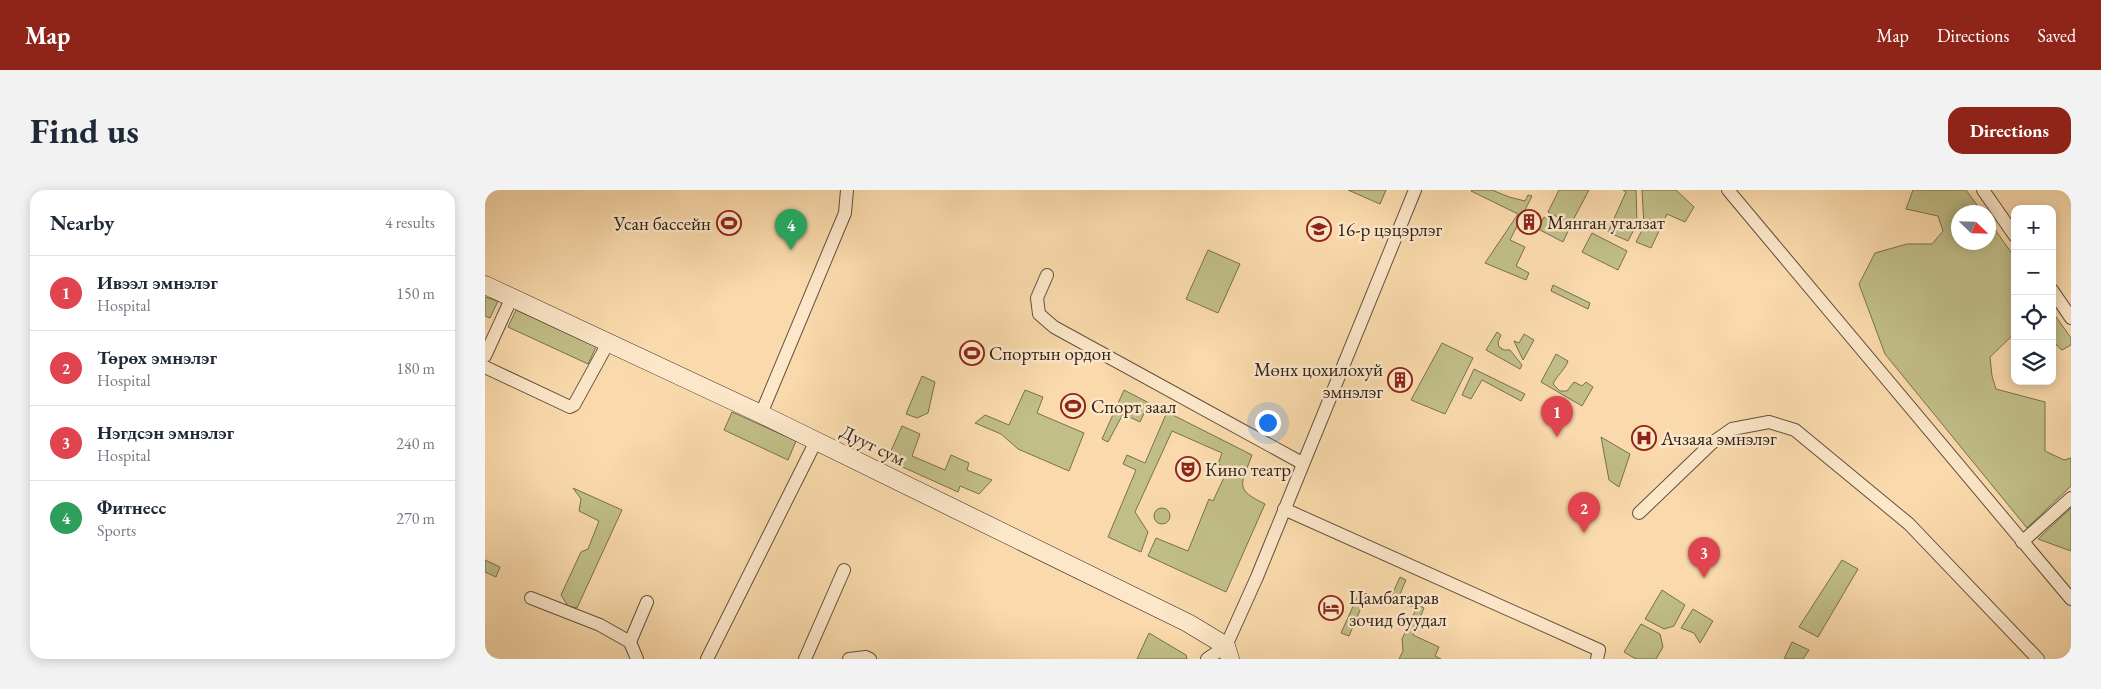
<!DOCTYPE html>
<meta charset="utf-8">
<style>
body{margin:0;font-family:"EB Garamond",serif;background:#f2f2f3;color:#1f2937}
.controls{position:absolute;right:15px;top:15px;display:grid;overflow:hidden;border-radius:10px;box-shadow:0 2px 12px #0003}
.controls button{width:45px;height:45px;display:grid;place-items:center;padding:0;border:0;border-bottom:1px solid #e0e1e3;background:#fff;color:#1f2937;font:25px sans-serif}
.compass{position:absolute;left:1466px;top:15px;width:45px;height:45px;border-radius:50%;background:#fff;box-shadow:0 2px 12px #0003;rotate:113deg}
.you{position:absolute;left:782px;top:232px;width:18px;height:18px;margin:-12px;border:4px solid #fff;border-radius:50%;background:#1a73e8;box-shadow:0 0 0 8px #1a73e833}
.badge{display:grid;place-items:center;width:32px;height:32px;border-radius:50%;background:#8f2418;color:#fff;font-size:16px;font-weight:700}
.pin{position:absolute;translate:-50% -41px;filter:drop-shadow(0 1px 2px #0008)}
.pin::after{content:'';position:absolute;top:26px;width:18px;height:15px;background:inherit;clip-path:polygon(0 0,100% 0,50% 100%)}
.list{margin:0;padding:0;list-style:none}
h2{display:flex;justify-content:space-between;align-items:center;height:65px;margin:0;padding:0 20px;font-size:21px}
h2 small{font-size:16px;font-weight:400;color:#747a83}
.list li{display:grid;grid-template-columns:32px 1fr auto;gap:15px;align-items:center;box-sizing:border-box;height:75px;padding:0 20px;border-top:1px solid #e0e1e3}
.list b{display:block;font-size:19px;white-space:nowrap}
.list p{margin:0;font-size:16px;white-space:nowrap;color:#747a83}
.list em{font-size:16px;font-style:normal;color:#747a83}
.icon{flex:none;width:28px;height:28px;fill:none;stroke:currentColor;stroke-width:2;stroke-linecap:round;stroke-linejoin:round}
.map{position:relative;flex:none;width:1586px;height:469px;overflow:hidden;border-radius:15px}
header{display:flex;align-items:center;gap:30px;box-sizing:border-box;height:70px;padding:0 25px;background:#8f2418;color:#fff}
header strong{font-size:24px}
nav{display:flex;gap:28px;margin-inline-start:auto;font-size:18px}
.intro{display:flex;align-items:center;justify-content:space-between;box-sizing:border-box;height:120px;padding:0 30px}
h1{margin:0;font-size:35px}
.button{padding:12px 22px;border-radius:15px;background:#8f2418;color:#fff;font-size:18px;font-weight:700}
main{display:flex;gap:30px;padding:0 30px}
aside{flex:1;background:#fff;border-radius:15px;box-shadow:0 2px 12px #0003}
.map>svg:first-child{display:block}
.green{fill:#c1be87;stroke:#787050}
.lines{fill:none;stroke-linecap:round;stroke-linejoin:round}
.street-casing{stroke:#62503e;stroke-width:14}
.secondary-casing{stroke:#2f221a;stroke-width:19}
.street{stroke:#fce7c9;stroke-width:12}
.secondary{stroke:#fce7c9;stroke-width:18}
.labels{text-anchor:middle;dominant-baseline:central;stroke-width:5;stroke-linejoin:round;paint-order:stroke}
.poi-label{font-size:19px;fill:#2f221a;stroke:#fce7c9;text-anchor:start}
.street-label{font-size:19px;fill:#2f221a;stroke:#fce7c9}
</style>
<header>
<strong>Map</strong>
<nav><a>Map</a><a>Directions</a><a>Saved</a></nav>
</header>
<div class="intro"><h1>Find us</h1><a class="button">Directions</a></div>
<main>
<aside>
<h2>Nearby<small>4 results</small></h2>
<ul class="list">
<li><span class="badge" style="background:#e0444e">1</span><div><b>Ивээл эмнэлэг</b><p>Hospital</p></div><em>150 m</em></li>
<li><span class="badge" style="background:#e0444e">2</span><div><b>Төрөх эмнэлэг</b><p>Hospital</p></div><em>180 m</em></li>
<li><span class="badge" style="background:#e0444e">3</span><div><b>Нэгдсэн эмнэлэг</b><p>Hospital</p></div><em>240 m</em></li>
<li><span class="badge" style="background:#2e9e5b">4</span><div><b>Фитнесс</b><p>Sports</p></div><em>270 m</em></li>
</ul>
</aside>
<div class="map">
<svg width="1586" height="469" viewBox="0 0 1586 469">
<rect width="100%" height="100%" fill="#fadaac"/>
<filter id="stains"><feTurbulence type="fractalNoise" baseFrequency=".004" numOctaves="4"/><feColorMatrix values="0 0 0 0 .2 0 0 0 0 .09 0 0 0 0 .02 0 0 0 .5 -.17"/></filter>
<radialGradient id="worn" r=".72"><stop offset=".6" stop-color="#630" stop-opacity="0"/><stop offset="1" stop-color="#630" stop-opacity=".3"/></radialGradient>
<g class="green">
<polygon points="863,0 901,0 895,14"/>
<polygon points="987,0 1007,0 1024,7 1040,11 1043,5 1047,6 1025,50 1040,57 1031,76 1044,83 1041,90 1000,73 1033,24 986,1"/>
<polygon points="1074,0 1104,0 1086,34 1063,22"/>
<polygon points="1138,0 1151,0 1152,34 1143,51 1123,42 1141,2"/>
<polygon points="1157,0 1191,0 1209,17 1200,32 1182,24 1166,58 1151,52 1159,36"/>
<polygon points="1428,0 1481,0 1497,22 1474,22 1474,52 1504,52 1504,31 1530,68 1530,143 1505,167 1507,186 1511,199 1560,212 1560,261 1579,270 1586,268 1586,296 1542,338 1400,164 1374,94 1390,63 1422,54 1447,54 1458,41 1453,26 1421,19"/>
<polygon points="1059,27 1084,39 1078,52 1053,39"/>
<polygon points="1107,43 1142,61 1133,80 1097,62"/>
<polygon points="723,60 755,74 733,123 701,109"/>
<polygon points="1068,95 1105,113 1103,119 1066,101"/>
<polygon points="0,107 13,111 5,128 0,126"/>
<polygon points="31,120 111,157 103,174 23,137"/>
<path d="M1567,121L1586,148V155L1577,160C1563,150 1567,136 1567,121Z"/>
<polygon points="1012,142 1016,145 1013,152 1014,157 1019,160 1025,160 1037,175 1035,179 1001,160"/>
<polygon points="1039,144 1049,150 1038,170 1029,151 1034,153"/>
<polygon points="957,153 988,168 960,224 926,210"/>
<path d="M1071,164L1083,171C1080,180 1072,185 1068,194L1075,201H1082L1089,192L1097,196L1101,192L1108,197L1097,216L1056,192Z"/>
<polygon points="989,179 1040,204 1036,211 997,190 986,209 977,205"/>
<polygon points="437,186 450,192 443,223 432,228 421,224"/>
<polygon points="540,200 558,207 552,223 599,243 584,281 533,259 516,244 490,233 500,225 524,235"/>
<polygon points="639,200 664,213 655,232 638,224 623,252 617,249"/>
<polygon points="247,222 311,251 303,270 239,240"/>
<path d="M682,222L767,265C756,295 749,299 780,314L741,402L663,366L671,348L703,361L724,309L728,311L743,279L733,274L737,263L687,241L650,322L663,342L656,362L623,347L651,280L638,274L642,265L660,273Z"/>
<polygon points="417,236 435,244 427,266 460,280 466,265 484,273 482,280 507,290 494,304 475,296 473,302 402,270"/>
<polygon points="1116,247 1145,264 1134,297 1124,290"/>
<polygon points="88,298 137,320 92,418 83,416 76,405 96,362 103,359 114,331 94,321 96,309"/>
<circle cx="677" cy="326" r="8"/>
<polygon points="1586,318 1586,361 1553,349"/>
<polygon points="0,370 15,377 11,387 0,382"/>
<polygon points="1357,370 1373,379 1333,447 1314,437"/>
<polygon points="915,387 921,390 915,404 930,411 928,417 906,407"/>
<polygon points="1177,400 1200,415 1189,436 1179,439 1160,429"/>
<polygon points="875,401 882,404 864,446 856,443"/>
<polygon points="933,415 939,418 928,445 954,457 950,466 956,469 914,469 918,461 917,449"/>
<polygon points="1208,419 1228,431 1215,453 1209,443 1196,438"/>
<polygon points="1156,434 1175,444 1178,457 1171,469 1151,469 1139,462"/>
<polygon points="664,443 701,465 702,469 652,469"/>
<polygon points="1307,452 1324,460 1318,469 1299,469"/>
</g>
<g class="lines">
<defs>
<g id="street">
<polyline points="1243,0 1586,409"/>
<polyline points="1498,0 1530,46"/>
<polyline points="562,85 552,108 554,124 569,137 817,273"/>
<polyline points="1567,100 1586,128"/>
<polyline points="0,166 27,107"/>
<polyline points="0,177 85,217 89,215 123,153"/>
<polyline points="276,224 360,23 362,0"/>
<polyline points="799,319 1114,460 1112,469"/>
<polyline points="1154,323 1227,253 1247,239 1284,232 1310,240 1424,334 1553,469"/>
<polyline points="1537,352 1586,308"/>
<polyline points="46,408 115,435 145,452"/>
<polyline points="152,469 145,452 162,412"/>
<polyline points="222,469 331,251"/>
<polyline points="320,469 359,380"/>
<polyline points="364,469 381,467 385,469"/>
<polyline points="722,469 741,456 772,387 930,0"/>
</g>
<polyline id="secondary" points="0,95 276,224 703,433 741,456 745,469"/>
</defs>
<use href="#street" class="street-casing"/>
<use href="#secondary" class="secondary-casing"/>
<use href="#street" class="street"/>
<use href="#secondary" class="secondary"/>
</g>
<defs>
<symbol id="building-ring" viewBox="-11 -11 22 22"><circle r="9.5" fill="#fce7c9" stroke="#8f2418" stroke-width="1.5"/><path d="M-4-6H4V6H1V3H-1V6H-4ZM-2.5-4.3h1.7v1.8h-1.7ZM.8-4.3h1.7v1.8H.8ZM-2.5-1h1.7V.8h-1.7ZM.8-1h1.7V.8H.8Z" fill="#8f2418"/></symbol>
<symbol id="stadium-ring" viewBox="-11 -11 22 22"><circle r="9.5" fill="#fce7c9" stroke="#8f2418" stroke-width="1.5"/><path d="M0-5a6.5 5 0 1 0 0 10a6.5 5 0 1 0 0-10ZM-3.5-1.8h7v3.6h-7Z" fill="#8f2418"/></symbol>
<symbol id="school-ring" viewBox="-11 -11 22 22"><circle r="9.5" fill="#fce7c9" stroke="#8f2418" stroke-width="1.5"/><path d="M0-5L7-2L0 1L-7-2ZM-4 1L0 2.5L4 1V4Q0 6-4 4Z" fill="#8f2418"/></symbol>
<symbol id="hospital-ring" viewBox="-11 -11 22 22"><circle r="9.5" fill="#fce7c9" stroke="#8f2418" stroke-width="1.5"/><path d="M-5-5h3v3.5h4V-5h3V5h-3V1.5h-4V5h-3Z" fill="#8f2418"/></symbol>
<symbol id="theatre-ring" viewBox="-11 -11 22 22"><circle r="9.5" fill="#fce7c9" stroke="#8f2418" stroke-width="1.5"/><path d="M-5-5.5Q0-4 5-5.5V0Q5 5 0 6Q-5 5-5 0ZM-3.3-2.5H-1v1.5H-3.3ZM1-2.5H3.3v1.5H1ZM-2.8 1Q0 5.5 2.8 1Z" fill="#8f2418"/></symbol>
<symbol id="hotel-ring" viewBox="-11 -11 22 22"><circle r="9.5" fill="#fce7c9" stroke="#8f2418" stroke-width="1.5"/><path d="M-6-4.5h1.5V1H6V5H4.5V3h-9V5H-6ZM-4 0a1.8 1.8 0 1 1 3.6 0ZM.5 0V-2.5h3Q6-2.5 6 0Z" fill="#8f2418"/></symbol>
</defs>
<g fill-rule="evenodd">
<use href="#building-ring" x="1030" y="18" width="28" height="28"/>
<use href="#stadium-ring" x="230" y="19" width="28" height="28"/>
<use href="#school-ring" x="820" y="25" width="28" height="28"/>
<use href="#stadium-ring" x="473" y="149" width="28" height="28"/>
<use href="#building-ring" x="901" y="176" width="28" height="28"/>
<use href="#stadium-ring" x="574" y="202" width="28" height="28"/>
<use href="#hospital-ring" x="1145" y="234" width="28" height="28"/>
<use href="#theatre-ring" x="689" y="265" width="28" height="28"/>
<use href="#hotel-ring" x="832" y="404" width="28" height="28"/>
</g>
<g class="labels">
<g class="poi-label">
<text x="1062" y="32">Мянган угалзат</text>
<text x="226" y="33" text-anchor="end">Усан бассейн</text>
<text x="852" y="39">16-р цэцэрлэг</text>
<text x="504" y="163">Спортын ордон</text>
<text x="898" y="179" text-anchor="end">Мөнх цохилохуй<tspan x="898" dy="22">эмнэлэг</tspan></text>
<text x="606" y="216">Спорт заал</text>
<text x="1176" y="248">Ачзаяа эмнэлэг</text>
<text x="720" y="279">Кино театр</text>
<text x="864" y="407">Цамбагарав<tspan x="864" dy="22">зочид буудал</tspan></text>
</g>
<g class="street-label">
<text transform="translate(388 255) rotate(26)">Дуут сум</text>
</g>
</g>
<rect width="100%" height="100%" filter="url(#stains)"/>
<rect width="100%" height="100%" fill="url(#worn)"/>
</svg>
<div class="controls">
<button>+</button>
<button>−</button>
<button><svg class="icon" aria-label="locate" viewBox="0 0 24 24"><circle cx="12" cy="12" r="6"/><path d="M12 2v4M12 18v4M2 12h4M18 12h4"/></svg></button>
<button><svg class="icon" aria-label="layers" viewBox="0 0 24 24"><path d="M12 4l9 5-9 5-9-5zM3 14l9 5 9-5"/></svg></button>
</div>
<svg class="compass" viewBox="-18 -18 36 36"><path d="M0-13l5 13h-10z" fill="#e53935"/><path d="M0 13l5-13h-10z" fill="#747a83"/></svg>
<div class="you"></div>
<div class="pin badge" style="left:1072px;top:247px;background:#e0444e">1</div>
<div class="pin badge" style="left:1099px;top:343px;background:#e0444e">2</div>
<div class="pin badge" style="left:1219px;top:388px;background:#e0444e">3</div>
<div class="pin badge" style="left:306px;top:60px;background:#2e9e5b">4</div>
</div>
</main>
